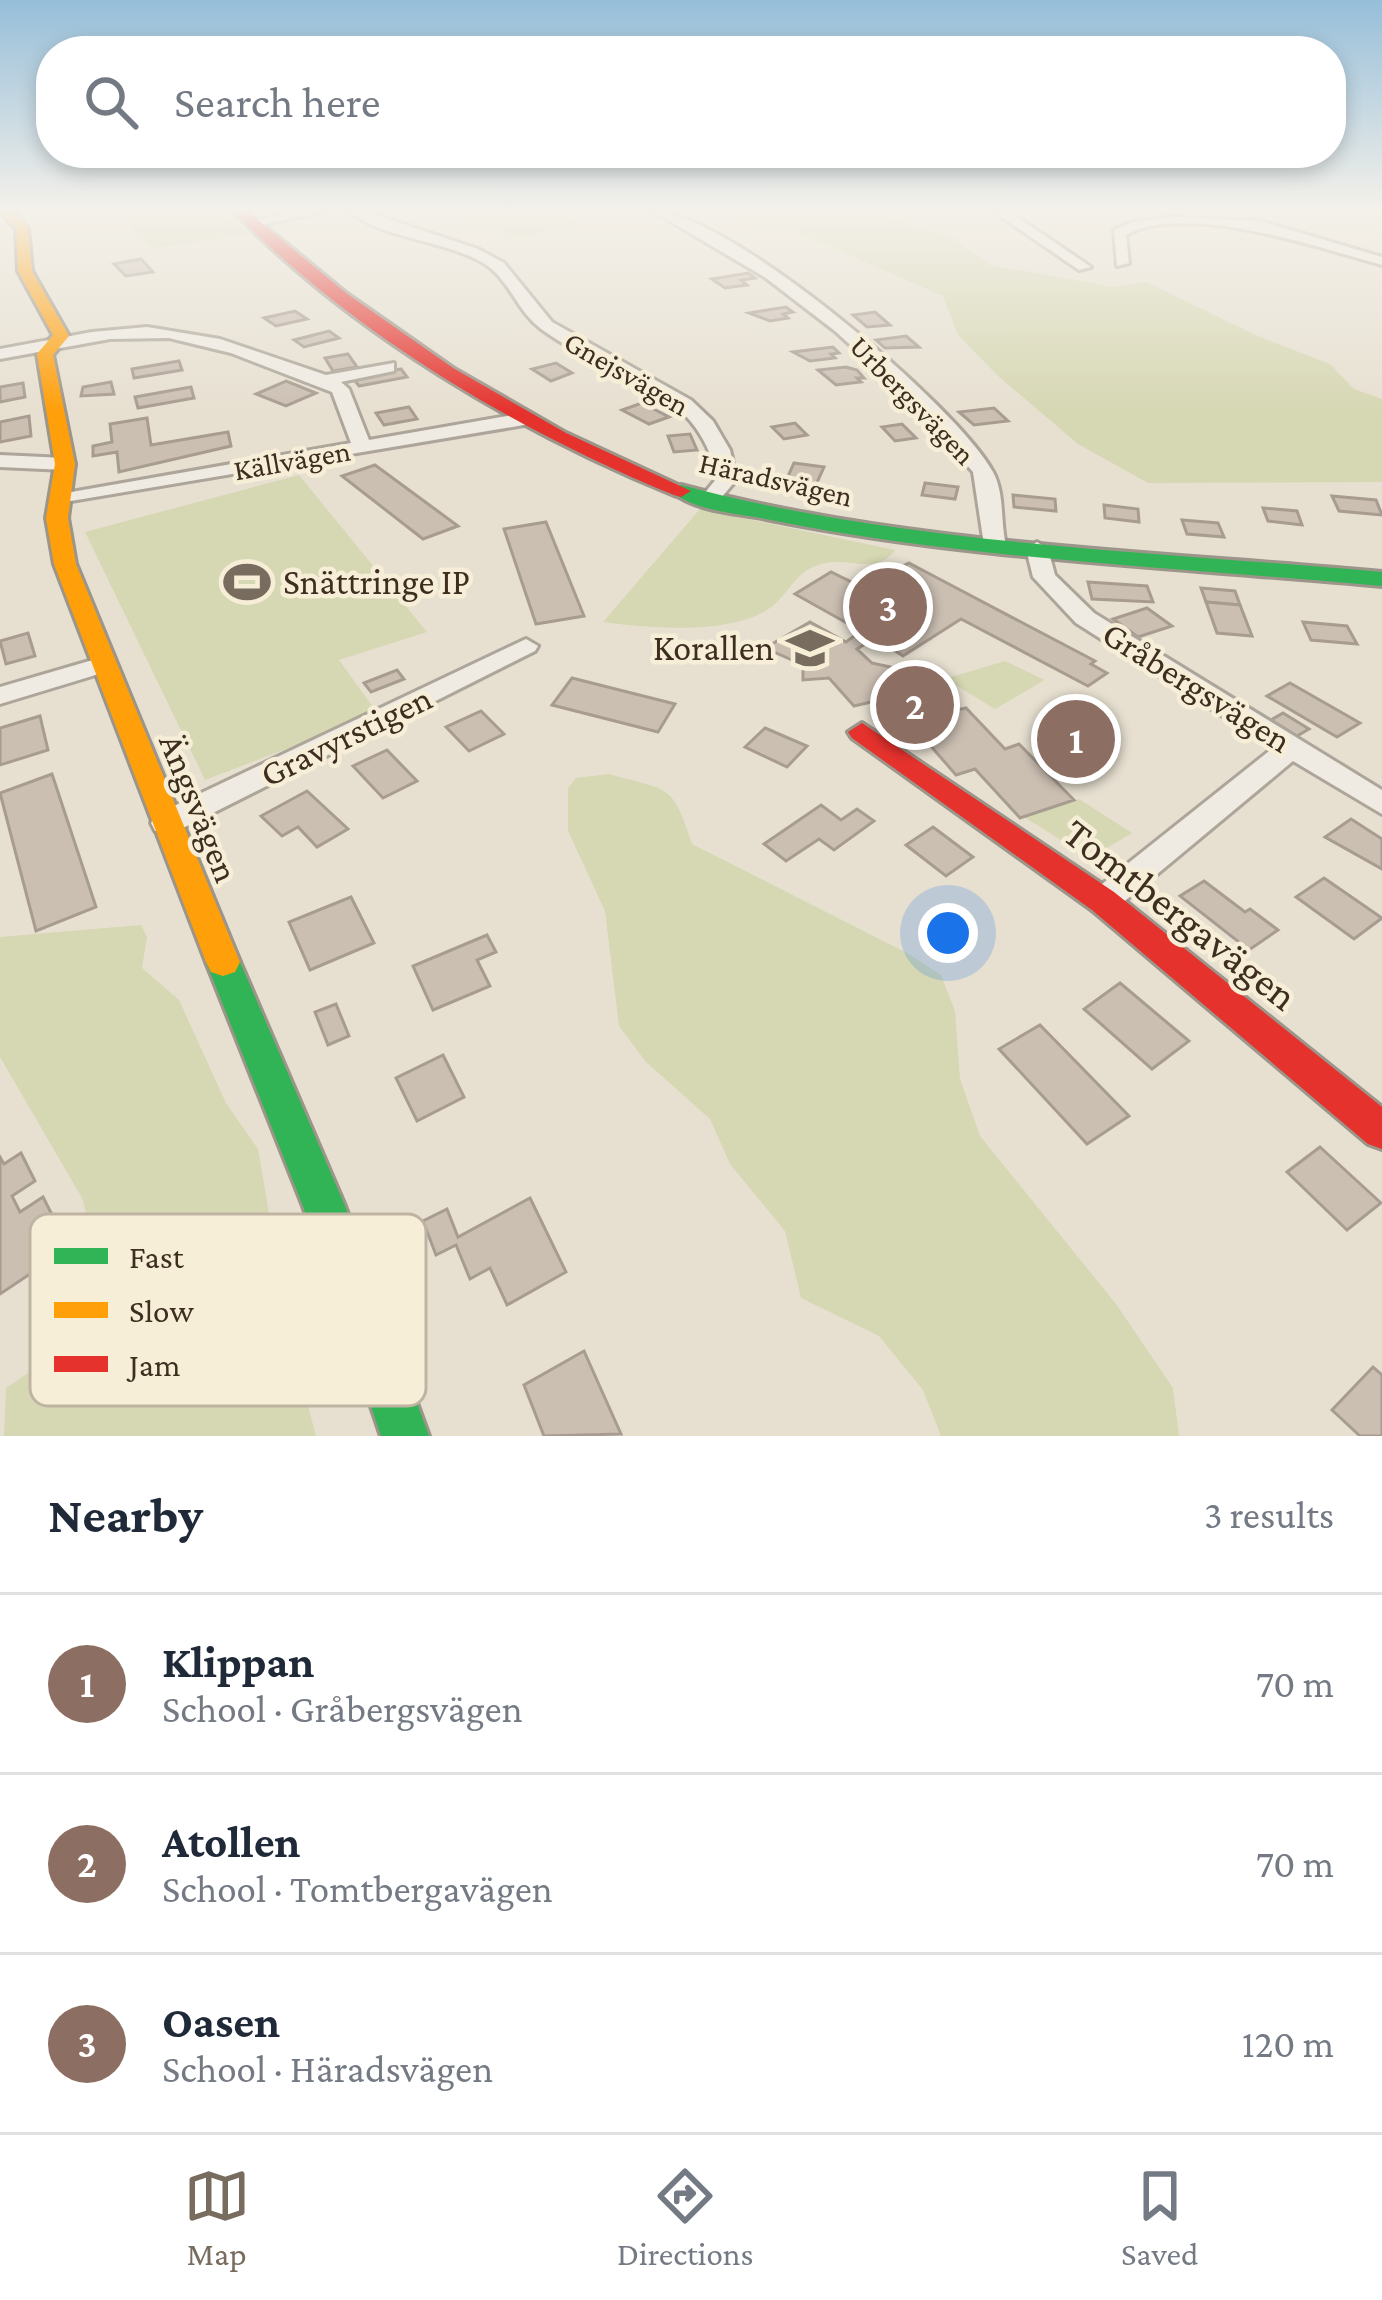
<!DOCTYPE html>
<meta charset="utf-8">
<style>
body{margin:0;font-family:"Crimson Pro",serif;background:#f6f6f7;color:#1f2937}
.you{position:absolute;left:948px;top:933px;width:42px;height:42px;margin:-30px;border:9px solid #fff;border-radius:50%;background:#1a73e8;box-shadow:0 0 0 18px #1a73e833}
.badge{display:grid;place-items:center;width:78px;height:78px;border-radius:50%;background:#786c5e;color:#fff;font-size:39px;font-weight:700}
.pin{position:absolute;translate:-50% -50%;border:6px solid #fff;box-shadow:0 3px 12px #0006}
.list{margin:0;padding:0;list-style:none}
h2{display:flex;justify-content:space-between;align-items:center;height:156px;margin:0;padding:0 48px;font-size:51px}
h2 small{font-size:39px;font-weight:400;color:#747a83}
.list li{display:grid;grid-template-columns:78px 1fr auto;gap:36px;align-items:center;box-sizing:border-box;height:180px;padding:0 48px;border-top:3px solid #e0e1e3}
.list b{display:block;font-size:45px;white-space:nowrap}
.list p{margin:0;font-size:39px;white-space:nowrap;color:#747a83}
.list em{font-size:39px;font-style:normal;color:#747a83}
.icon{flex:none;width:66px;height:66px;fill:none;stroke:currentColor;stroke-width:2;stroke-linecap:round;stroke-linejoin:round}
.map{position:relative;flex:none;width:1382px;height:1436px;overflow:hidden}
.search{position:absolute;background:#fff;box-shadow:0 6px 18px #0003;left:36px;right:36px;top:36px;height:132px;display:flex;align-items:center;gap:30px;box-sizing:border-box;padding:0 42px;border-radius:48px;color:#747a83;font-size:45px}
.sheet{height:696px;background:#fff}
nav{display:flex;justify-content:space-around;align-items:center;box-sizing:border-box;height:168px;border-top:3px solid #e0e1e3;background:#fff;font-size:33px;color:#747a83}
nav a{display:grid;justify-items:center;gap:6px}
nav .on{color:#786c5e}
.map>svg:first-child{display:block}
.green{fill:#d6d7b3}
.building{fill:#cbbfb2;stroke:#a89c90;stroke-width:3}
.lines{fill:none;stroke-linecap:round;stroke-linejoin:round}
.street-casing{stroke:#ada599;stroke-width:6}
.fast-casing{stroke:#9c958a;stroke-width:6}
.slow-casing{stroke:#9c958a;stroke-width:6}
.jam-casing{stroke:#9c958a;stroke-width:6}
.street{fill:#efebe3;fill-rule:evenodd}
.fast{fill:#30b455;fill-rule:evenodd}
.slow{fill:#ff9f0a;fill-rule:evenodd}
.jam{fill:#e5322d;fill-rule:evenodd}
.labels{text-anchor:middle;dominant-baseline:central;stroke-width:9;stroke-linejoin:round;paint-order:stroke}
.far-street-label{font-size:30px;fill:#3d2e20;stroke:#f7eed8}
.poi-label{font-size:36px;fill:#3d2e20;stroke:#f7eed8;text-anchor:start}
.street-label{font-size:36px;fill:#3d2e20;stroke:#f7eed8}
.near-street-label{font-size:42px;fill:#3d2e20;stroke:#f7eed8}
.key{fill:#f7eed8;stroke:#bfb4a1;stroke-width:3}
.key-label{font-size:33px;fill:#3d2e20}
</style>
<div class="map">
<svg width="1382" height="1436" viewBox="0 0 1382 1436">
<rect width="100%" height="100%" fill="#e7e0d1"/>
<g class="green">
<polygon points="148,211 220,211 250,234 155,248 131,233 135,213"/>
<polygon points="439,211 557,211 578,225 519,238"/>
<polygon points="719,211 872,211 953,238 990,265 1114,287 1147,282 1255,335 1330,364 1354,389 1382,399 1382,482 1148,483 1078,444 998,376 958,335 943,296 790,229"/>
<polygon points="299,475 427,632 339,660 378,714 205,780 85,532"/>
<path d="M700,509L895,550C878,575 851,558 826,563C799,568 794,585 777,602C742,637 647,628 603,622Z"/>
<polygon points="1005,661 1045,680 995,709 952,683 951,677"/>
<path d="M609,774C669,791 672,782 692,844L907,953L941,975L955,1011L960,1079L980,1136L1116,1304L1173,1388L1179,1436H941L923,1390L879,1336L801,1298L785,1231L730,1164L710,1119L646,1062L619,1026L605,911L568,831V788L576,778Z"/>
<polygon points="1079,799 1132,833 1090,858 1024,817"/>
<polygon points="141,925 147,937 142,968 179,1000 226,1103 258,1149 292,1346 316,1436 4,1436 6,1388 83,1336 106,1287 82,1198 0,1057 0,937"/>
</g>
<g class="building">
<polygon points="141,259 153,272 126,276 114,264"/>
<polygon points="748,273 755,278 741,280 747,285 725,288 712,279"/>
<polygon points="786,307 793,312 783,314 788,318 770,321 749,313"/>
<polygon points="295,311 307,319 276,326 264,318"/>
<polygon points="875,312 890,325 867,327 853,315"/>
<polygon points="329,331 339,338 304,347 294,340"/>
<polygon points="906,336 919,347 885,348 876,340"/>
<polygon points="833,347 839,353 831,354 835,358 810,361 793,352"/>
<polygon points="348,354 357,367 333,371 325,358"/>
<polygon points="179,361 182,370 134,378 132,369"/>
<polygon points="556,363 572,373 551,381 532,369"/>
<polygon points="846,367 857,370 864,378 857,378 861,382 836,385 818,370"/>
<polygon points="401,369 407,377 359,386 353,378"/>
<polygon points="286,381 316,393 286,406 256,394"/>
<polygon points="111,382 114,394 81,396 83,387"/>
<polygon points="23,383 25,397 0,402 0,387"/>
<polygon points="191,387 194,398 138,408 135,397"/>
<polygon points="642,403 669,417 649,424 622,410"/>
<polygon points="409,407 417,419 384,425 376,413"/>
<polygon points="994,408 1008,421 974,425 959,412"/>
<polygon points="29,416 31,436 0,442 0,422"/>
<polygon points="147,418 151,445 228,432 231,446 119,472 117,452 93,456 93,446 112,442 110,424"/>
<polygon points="795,423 807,435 784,439 772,427"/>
<polygon points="902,424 916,438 895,441 882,427"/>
<polygon points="690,434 697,450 674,452 668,436"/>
<polygon points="794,463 824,467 815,487 785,483"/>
<polygon points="375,465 458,526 423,539 342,476"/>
<polygon points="925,483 958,487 955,499 922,495"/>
<polygon points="1013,495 1055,499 1056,511 1014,507"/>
<polygon points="1332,496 1376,500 1382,515 1339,511"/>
<polygon points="1104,505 1138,509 1139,522 1105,518"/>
<polygon points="1263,508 1297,511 1302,525 1268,521"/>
<polygon points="1182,520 1218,523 1224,537 1187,534"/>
<polygon points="546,522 584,616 536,624 504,529"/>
<polygon points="909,563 1095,661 1091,664 1107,673 1088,686 961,619 903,656 875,638 857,649 872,663 891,667 905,682 917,680 957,710 966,708 1005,749 1019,744 1074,800 1020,818 975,769 956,775 923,737 906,742 871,702 854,706 829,678 803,680 803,665 765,648 810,622 846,642 861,631 795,594 831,572 862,587"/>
<polygon points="1088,582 1147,586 1153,602 1092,599"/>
<polygon points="1201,588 1235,591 1240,605 1206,602"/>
<polygon points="1206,602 1240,605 1252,636 1217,633"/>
<polygon points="1147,608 1172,626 1138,637 1113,619"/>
<polygon points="1303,622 1347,626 1357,644 1311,640"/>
<polygon points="28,633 35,656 6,664 0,641"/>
<polygon points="397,670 404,679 371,692 364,683"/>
<polygon points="572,678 675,704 658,732 552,705"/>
<polygon points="1290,683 1360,723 1337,737 1267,696"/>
<polygon points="481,711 504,734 469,751 446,727"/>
<polygon points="1283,713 1309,729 1297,736 1271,720"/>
<polygon points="40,716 48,750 0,765 0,728"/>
<polygon points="1080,716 1113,736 1070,765 1037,744"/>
<polygon points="765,728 807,746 787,767 745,747"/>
<polygon points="387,750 417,781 383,798 353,766"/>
<polygon points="52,774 96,907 36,931 0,793"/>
<polygon points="307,791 348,829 317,847 298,827 282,836 261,816"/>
<polygon points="821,805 841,820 857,809 874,821 834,850 819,839 786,861 764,844"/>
<polygon points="1351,819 1382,839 1382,869 1325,837"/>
<polygon points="933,827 973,857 946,876 906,845"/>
<polygon points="1324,878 1382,918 1354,939 1296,897"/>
<polygon points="1204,881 1245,912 1250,909 1278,930 1249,950 1180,896"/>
<polygon points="351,897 374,943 310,970 289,922"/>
<polygon points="487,935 496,952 477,960 490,986 433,1010 413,966"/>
<polygon points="1120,983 1189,1041 1152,1069 1084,1009"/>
<polygon points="336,1004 349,1036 328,1045 315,1012"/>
<polygon points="1040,1025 1129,1116 1087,1144 999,1049"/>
<polygon points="443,1055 464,1097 417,1121 396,1078"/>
<polygon points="1320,1147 1381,1203 1347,1230 1287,1172"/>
<polygon points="21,1153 35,1181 12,1196 20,1212 43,1197 69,1248 0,1294 0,1157 4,1164"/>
<polygon points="530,1198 566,1272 507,1305 490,1268 470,1279 456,1245 436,1255 423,1221 447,1209 458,1237"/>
<polygon points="584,1351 621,1434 544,1436 524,1385"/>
<polygon points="1373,1367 1382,1375 1382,1436 1360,1436 1332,1410"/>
</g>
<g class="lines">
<defs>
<g id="street">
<polygon points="298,211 325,211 253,227 247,223"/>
<path d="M348,211H364L478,249L504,263L552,322L691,400L713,421L730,450L737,479L715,505H701L698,501L717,478C698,382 606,378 540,328C514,308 509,275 478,260C437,239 385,239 348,211Z"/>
<path d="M653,211C727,211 958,406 993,472C1005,494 1000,521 1006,545L1003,550L995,552L984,545L973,472L899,389L835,331L766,278Z"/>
<polygon points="993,211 1008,211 1091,267 1079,270"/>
<path d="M1170,217L1260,221L1382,257V265C1320,248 1185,201 1126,235L1129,263L1117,266L1114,230L1132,222Z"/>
<polygon points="147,327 220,339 326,375 394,363 394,371 341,382 349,389 369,440 524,413 533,419 524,425 53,504 50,500 60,494 351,443 332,392 231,353 169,338 110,339 0,359 0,349 92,332"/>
<polygon points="0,455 65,458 75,464 65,470 0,467"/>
<polygon points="1037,542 1048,549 1055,575 1094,613 1382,790 1382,814 1293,761 1114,910 1103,913 1092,910 1087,901 1092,892 1273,748 1076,623 1033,577 1026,549"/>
<polygon points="526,639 538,646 535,651 177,831 155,831 151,823 155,815"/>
<polygon points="103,657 116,665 112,670 0,704 0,687"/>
</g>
<g id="fast">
<path d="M681,485C904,545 1151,551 1382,572V586C1177,567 967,560 766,519C736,513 694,511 671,491Z"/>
<polygon points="223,948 235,952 240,962 345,1206 429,1436 381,1436 303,1206 206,962 211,952"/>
</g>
<polygon id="slow" points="0,211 12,211 28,228 32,271 69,336 53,355 75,464 68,518 76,564 240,962 235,972 223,976 211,972 206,962 54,564 46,518 55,464 37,354 53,335 18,271 16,229"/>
<g id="jam">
<path d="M233,211H247L346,293L453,368L566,433L691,491L681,497L674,495C517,431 352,333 233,211Z"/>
<polygon points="862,723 1114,892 1382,1107 1382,1149 1368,1144 1092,910 852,738 848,732"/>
</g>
</defs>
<use href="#street" class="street-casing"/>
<use href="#fast" class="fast-casing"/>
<use href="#slow" class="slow-casing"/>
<use href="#jam" class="jam-casing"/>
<use href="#street" class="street"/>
<use href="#fast" class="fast"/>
<use href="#slow" class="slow"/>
<use href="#jam" class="jam"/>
</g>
<linearGradient id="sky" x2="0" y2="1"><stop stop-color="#96bed9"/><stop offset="0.51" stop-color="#f4f1ea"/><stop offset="1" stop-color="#f4f1ea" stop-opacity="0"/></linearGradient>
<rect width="1382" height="412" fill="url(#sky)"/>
<defs>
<symbol id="stadium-bare" viewBox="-9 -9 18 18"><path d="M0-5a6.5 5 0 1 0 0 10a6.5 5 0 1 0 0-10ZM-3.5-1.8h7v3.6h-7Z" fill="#786c5e" stroke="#f7eed8" stroke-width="2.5" paint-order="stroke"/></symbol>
<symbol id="school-bare" viewBox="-9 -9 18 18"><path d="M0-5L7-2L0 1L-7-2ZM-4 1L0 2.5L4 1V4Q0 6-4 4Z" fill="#786c5e" stroke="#f7eed8" stroke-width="2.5" paint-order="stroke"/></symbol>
</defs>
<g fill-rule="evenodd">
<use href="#stadium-bare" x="214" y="549" width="66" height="66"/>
<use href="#school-bare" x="777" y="615" width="66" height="66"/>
</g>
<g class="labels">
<g class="far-street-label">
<text transform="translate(627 373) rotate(30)">Gnejsvägen</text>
<text transform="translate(913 400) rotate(46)">Urbergsvägen</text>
<text transform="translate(292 460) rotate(-10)">Källvägen</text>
<text transform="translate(776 479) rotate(13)">Häradsvägen</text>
</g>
<g class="poi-label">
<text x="283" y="582">Snättringe IP</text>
<text x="774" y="648" text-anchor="end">Korallen</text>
</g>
<g class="street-label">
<text transform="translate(1197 687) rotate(32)">Gråbergsvägen</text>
<text transform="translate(346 736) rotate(-26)">Gravyrstigen</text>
<text transform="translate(199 808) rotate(68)">Ängsvägen</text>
</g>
<g class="near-street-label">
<text transform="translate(1181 914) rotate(38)">Tomtbergavägen</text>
</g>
</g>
<rect x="30" y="1214" width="396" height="192" rx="18" class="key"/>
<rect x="54" y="1248" width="54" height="16" fill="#30b455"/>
<rect x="54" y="1302" width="54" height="16" fill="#ff9f0a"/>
<rect x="54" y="1356" width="54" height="16" fill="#e5322d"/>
<g class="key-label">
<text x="129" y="1268">Fast</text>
<text x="129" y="1322">Slow</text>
<text x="129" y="1376">Jam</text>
</g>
</svg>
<div class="you"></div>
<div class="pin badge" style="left:1076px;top:739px;background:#8d6e63">1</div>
<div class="pin badge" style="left:915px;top:705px;background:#8d6e63">2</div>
<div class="pin badge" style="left:888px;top:607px;background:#8d6e63">3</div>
<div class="search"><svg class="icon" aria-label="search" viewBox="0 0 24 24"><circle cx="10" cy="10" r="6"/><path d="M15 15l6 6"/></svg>Search here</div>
</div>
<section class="sheet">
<h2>Nearby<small>3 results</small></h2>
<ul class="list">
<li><span class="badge" style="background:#8d6e63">1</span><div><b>Klippan</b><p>School · Gråbergsvägen</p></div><em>70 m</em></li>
<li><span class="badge" style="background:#8d6e63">2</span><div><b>Atollen</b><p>School · Tomtbergavägen</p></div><em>70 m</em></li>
<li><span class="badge" style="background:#8d6e63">3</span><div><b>Oasen</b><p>School · Häradsvägen</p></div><em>120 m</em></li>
</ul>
</section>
<nav>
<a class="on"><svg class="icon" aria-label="map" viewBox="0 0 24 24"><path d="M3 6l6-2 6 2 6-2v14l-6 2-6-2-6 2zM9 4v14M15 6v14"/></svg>Map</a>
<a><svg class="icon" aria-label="directions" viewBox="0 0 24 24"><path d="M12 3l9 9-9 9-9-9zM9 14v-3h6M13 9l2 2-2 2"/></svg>Directions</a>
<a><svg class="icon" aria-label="saved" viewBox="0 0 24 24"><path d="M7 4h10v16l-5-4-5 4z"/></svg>Saved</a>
</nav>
